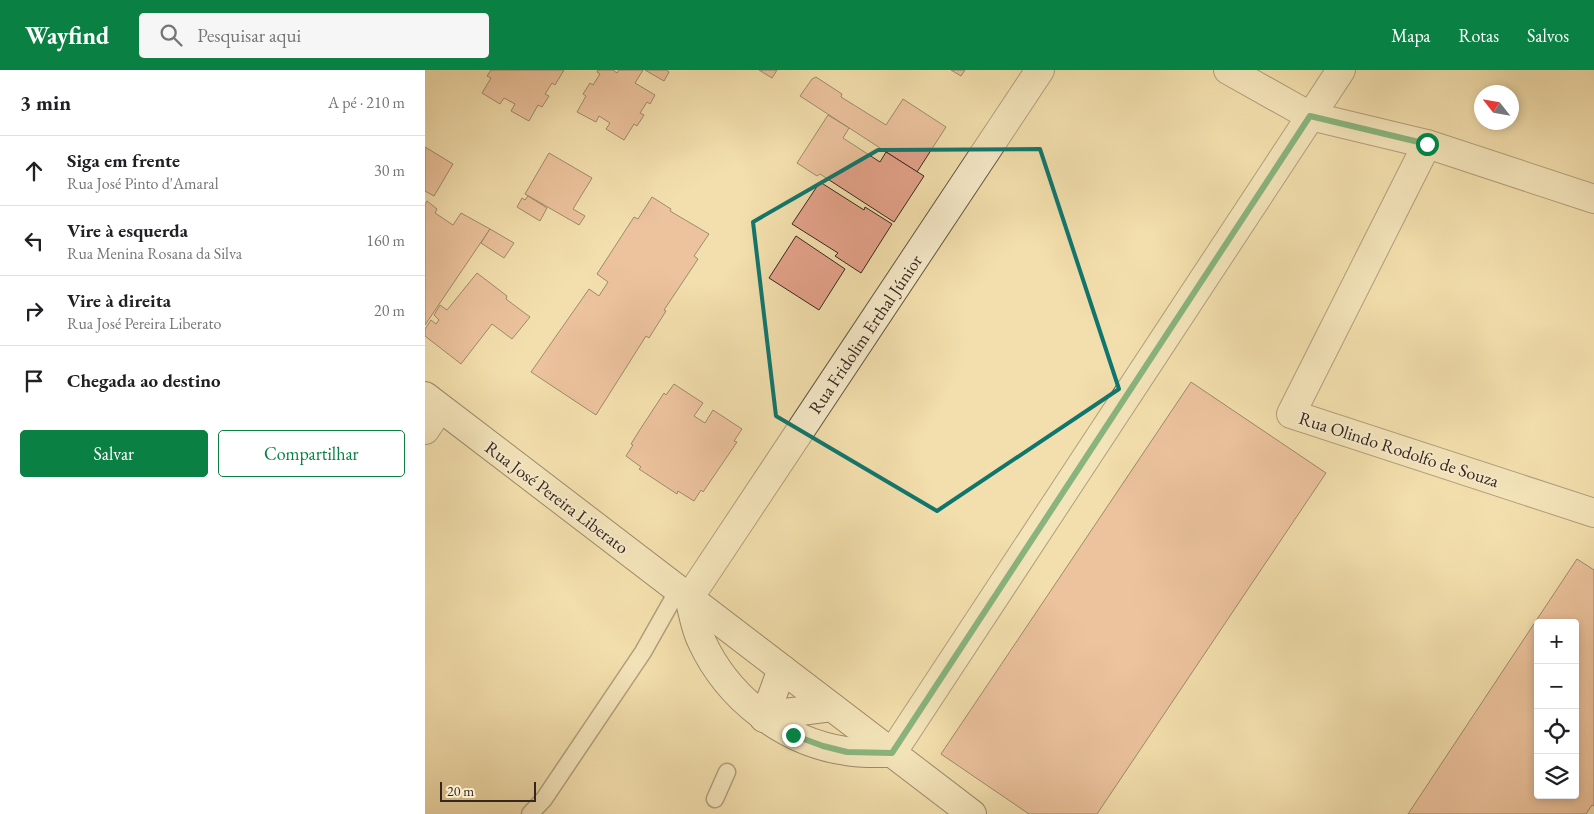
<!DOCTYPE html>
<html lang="pt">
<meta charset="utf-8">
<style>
body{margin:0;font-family:"EB Garamond",serif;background:#f6f6f6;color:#202124}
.controls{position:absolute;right:15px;bottom:15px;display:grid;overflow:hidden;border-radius:5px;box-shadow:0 2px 8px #0003}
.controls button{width:45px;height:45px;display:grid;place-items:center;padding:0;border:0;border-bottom:1px solid #e0e0e0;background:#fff;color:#202124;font:25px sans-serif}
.compass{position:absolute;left:1049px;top:15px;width:45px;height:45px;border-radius:50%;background:#fff;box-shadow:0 2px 8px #0003;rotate:301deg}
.scale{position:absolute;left:15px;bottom:12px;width:96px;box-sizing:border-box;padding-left:5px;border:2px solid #35271f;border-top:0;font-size:14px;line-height:18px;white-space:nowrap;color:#35271f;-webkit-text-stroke:4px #f7eaca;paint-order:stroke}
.stop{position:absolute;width:15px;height:15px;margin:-11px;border:4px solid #0b8043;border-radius:50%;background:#fff}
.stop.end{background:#0b8043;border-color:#fff;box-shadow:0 1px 5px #0008}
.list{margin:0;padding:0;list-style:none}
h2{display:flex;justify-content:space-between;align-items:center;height:65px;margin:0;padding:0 20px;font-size:21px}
h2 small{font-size:16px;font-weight:400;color:#757577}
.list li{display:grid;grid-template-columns:32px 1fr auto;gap:15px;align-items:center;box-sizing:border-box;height:70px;padding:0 20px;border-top:1px solid #e0e0e0}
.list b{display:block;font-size:19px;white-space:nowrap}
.list p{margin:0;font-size:16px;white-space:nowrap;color:#757577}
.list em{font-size:16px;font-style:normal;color:#757577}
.actions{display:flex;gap:10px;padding:15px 20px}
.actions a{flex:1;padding:11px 0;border:1px solid #0b8043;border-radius:5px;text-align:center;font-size:18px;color:#0b8043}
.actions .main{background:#0b8043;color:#fff}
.icon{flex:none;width:28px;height:28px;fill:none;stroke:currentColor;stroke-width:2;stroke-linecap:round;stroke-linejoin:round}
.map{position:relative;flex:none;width:1169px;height:744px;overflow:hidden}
header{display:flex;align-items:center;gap:30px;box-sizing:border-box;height:70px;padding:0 25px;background:#0b8043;color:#fff}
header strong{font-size:24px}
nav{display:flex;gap:28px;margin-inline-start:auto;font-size:18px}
.search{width:350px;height:45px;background:#f6f6f6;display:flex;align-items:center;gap:12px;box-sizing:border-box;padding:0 18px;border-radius:5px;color:#757577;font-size:19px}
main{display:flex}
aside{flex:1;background:#fff}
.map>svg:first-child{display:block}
.building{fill:#e4a28a;stroke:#35271f;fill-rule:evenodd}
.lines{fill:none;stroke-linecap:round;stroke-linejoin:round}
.service-casing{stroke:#645542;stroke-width:19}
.minor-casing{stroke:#645542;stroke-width:30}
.secondary-casing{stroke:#35271f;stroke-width:30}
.service{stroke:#f7eaca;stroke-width:16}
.minor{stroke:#f7eaca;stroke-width:28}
.secondary{stroke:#f7eaca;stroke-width:28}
.route{stroke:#0b8043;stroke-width:6}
.marked{fill:none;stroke:#0f766e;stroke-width:4;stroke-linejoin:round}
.labels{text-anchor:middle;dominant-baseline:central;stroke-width:4;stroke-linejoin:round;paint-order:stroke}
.street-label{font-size:18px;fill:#35271f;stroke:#f7eaca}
</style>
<header>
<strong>Wayfind</strong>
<div class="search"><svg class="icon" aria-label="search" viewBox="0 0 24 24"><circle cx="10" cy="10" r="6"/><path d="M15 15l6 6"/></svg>Pesquisar aqui</div>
<nav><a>Mapa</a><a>Rotas</a><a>Salvos</a></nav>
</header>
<main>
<aside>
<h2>3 min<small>A pé · 210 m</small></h2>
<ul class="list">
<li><svg class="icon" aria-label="ahead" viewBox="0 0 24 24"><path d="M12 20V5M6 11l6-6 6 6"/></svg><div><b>Siga em frente</b><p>Rua José Pinto d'Amaral</p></div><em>30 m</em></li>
<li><svg class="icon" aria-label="left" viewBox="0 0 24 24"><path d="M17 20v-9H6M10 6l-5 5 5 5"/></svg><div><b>Vire à esquerda</b><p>Rua Menina Rosana da Silva</p></div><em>160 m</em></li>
<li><svg class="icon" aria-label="right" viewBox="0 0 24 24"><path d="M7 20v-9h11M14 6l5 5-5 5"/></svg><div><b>Vire à direita</b><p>Rua José Pereira Liberato</p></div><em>20 m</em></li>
<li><svg class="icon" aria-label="arrive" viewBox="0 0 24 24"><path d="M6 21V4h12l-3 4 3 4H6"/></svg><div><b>Chegada ao destino</b></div></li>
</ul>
<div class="actions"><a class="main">Salvar</a><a>Compartilhar</a></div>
</aside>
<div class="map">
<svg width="1169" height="744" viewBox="0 0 1169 744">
<rect width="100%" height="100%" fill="#f3dfad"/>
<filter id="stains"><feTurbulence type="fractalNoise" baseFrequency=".004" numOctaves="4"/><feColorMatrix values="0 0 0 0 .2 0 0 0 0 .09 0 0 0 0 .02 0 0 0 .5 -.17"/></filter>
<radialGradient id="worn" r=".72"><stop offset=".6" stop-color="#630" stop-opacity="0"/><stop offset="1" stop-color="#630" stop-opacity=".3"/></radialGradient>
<g class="building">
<polygon points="66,0 139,0 130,15 127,13 120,24 124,26 117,37 113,35 104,51 86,41 90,34 79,28 75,34 57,23 66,8 62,6"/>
<polygon points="173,0 188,0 192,3 194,0 218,0 210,13 230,25 225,34 222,32 215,43 219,45 212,56 209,54 199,70 181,59 185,53 174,46 171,52 152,42 161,26 158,24 165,13 168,15 175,4 172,2"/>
<polygon points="220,0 241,0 244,2 239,11"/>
<polygon points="334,0 352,0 347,8"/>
<polygon points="526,0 540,0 536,6"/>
<polygon points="391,7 417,24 416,27 461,55 478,29 521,57 492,102 375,26 387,9"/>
<polygon points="403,45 424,58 418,68 455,92 461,82 499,106 469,152 395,104 392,106 372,93"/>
<polygon points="0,77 28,94 9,126 0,121"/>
<polygon points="124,83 167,108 148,139 160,146 154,155 100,124"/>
<polygon points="395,112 439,140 440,137 467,154 436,203 410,186 413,183 367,154"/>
<polygon points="103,126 122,138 115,151 92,137 97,128 100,130"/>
<polygon points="227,127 246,139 245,141 284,164 269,186 273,189 239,240 241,241 224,268 221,266 171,345 106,302 164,219 174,226 183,212 172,204 209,147 213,149"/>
<polygon points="2,131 12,139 10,143 28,155 36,143 65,159 0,255 0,134"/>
<polygon points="65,159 89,173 79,188 56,173"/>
<polygon points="371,166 420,199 394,240 344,208"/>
<polygon points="52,203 82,226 81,229 105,247 87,269 67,254 36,294 0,266 0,259 6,250 11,254 14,250 9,245 15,235 22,240"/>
<polygon points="766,312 901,403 672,744 604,744 516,684"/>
<polygon points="249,314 278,333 269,346 280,353 288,340 317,359 309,371 312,372 278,422 276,420 269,431 253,421 252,424 214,399 216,397 201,386 208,375 206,374 216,358 239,323 241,325"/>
<path d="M1152,489L1169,500V736L1167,735L1161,744H983ZM1113,553H1150V725H1113Z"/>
</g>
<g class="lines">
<defs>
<g id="service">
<polyline points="290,729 302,702"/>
<polyline points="105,744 119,729 218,582 253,520"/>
</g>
<g id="minor">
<polyline points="803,0 885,46 1002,74 1169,129"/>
<polyline points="1002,74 866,344 1169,443"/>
<polyline points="0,360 15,338"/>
<polyline points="264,528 615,0"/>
<polyline points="467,683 916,0"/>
</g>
<g id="secondary">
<polyline points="0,326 547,744"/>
<path d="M264,528C268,542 270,559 277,572C303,628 359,672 421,681C436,684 452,683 467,683"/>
<polyline points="339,648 360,643 407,637"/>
<polyline points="339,648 357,599"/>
</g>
</defs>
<use href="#service" class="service-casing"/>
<use href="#minor" class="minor-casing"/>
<use href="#secondary" class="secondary-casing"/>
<use href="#service" class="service"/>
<use href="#minor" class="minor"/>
<use href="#secondary" class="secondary"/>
</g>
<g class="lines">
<polyline class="route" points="368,665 398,676 422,682 467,683 885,46 1002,74"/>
</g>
<path d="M0 0H1169V744H0ZM615,79L694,319L512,441L351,346L328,152L453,80Z" fill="#f3dfad" fill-opacity=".55" fill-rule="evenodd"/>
<path class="marked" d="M615,79L694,319L512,441L351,346L328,152L453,80Z"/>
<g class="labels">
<g class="street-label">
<text transform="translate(440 264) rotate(-56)">Rua Fridolim Erthal Júnior</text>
<text transform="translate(974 379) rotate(18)">Rua Olindo Rodolfo de Souza</text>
<text transform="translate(132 427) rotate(37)">Rua José Pereira Liberato</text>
</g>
</g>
<rect width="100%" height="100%" filter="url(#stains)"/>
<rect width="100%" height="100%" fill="url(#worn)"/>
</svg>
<div class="controls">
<button>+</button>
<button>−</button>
<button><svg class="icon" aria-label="locate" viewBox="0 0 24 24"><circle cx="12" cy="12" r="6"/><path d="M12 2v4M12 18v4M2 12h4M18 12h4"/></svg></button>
<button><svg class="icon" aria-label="layers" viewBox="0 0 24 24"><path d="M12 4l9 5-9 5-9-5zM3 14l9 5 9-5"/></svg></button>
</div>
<svg class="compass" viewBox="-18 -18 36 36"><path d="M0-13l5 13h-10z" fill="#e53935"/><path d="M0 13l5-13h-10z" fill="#757577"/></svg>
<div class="scale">20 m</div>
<div class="stop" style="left:1002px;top:74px"></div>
<div class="stop end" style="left:368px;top:665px"></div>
</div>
</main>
